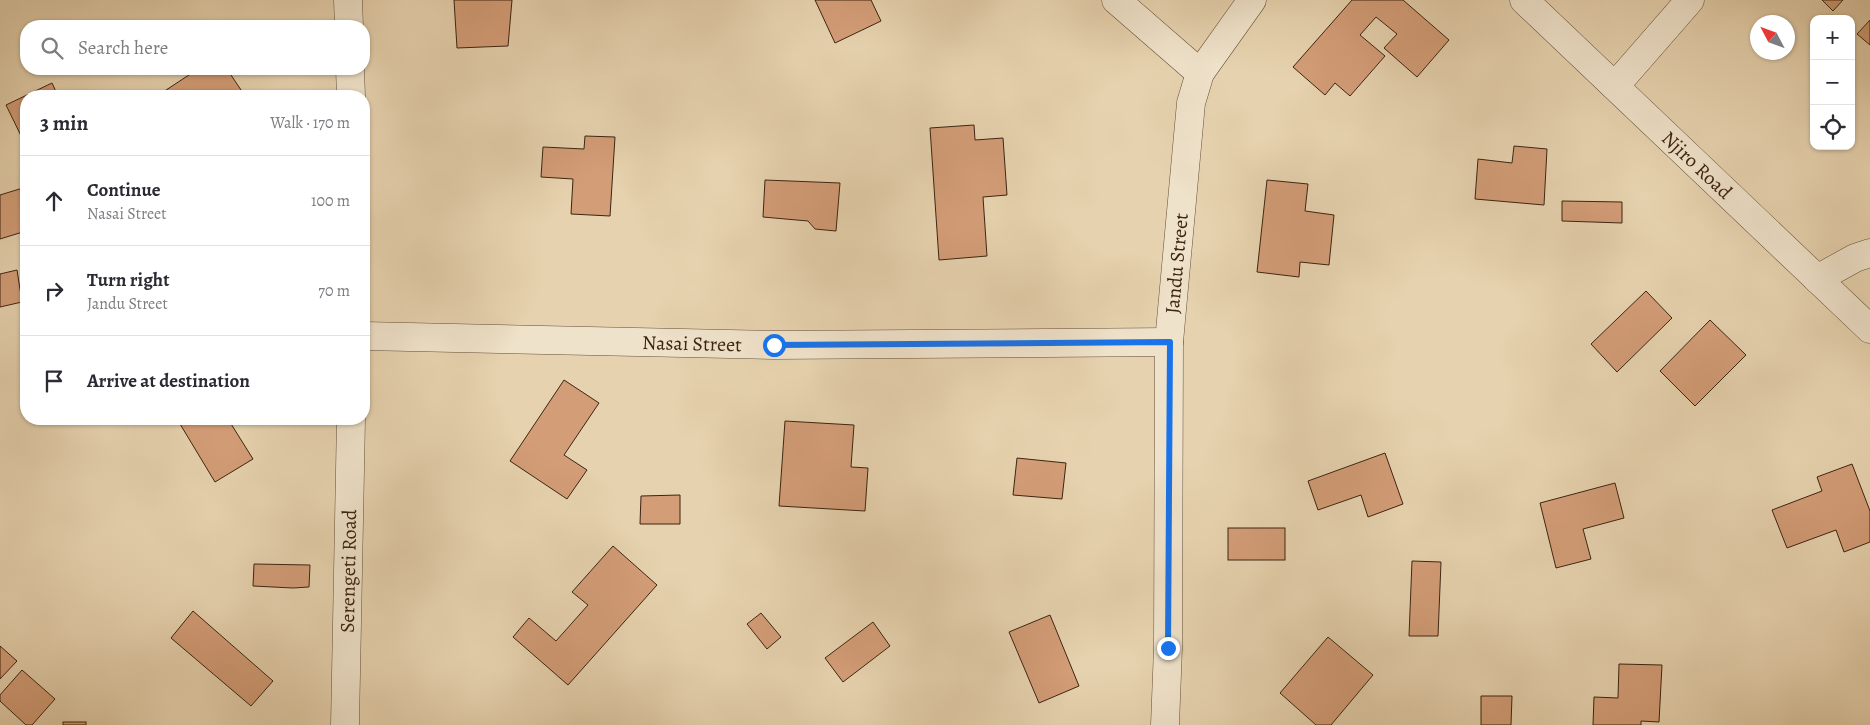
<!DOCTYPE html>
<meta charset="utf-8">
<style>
body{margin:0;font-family:Alegreya,serif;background:#f2f2f3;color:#2b2b33}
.controls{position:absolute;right:15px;top:15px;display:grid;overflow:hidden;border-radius:10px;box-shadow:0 1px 4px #0004}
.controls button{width:45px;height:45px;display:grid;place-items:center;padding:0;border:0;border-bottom:1px solid #e1e1e2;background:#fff;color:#2b2b33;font:25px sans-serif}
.compass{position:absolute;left:1750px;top:15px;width:45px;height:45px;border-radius:50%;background:#fff;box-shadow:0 1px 4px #0004;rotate:311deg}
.stop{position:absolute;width:15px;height:15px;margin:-11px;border:4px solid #1a73e8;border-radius:50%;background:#fff}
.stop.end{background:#1a73e8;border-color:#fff;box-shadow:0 1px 5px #0008}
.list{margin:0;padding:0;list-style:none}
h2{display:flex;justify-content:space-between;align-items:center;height:65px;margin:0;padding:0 20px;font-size:21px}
h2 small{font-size:16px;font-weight:400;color:#7c7c81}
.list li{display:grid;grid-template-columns:32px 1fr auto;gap:15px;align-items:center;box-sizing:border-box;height:90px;padding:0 20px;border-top:1px solid #e1e1e2}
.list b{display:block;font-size:19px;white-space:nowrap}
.list p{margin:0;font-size:16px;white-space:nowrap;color:#7c7c81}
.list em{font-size:16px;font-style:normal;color:#7c7c81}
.icon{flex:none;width:28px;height:28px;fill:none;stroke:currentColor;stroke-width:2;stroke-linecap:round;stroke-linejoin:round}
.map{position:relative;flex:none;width:1870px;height:725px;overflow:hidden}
.search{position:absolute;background:#fff;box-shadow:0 1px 4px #0004;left:20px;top:20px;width:350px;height:55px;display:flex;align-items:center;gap:12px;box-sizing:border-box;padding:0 18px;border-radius:20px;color:#7c7c81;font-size:19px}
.panel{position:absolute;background:#fff;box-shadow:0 1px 4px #0004;left:20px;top:90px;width:350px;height:335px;border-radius:20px}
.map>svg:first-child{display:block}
.building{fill:#d39d77;stroke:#3c2411}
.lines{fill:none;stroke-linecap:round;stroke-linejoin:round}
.minor-casing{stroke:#665038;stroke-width:29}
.tertiary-casing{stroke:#665038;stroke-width:29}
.minor{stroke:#efe2ca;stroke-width:28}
.tertiary{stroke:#efe2ca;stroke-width:28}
.route{stroke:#1a73e8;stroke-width:6}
.labels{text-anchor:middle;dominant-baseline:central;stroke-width:5;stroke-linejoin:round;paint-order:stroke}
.street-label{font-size:20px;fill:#3c2411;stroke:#efe2ca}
</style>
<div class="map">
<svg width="1870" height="725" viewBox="0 0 1870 725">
<rect width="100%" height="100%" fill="#e6d2ae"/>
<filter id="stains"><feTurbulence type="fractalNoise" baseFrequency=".004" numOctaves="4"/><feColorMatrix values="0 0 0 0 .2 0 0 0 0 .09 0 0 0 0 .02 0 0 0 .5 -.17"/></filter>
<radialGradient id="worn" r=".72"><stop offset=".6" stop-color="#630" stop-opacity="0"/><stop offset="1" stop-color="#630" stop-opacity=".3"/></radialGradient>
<g class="building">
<polygon points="454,0 512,0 508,46 457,48"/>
<polygon points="815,0 871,0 881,21 835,43"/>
<polygon points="1352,0 1403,0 1449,40 1417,77 1384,48 1397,34 1376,17 1360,35 1385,56 1350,96 1335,83 1325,95 1293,67"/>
<polygon points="1822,0 1843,0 1833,11"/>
<polygon points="1870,20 1870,45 1857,34"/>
<polygon points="198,69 227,69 243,93 237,96 157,96"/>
<polygon points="52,83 58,96 26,96 26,146 6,105"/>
<polygon points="974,125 975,140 1003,138 1007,195 983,197 987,256 939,260 930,128"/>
<polygon points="585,136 615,137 610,216 571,214 573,179 541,177 543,147 584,149"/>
<polygon points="1514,146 1547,149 1544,205 1475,199 1478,159 1512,163"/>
<polygon points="765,180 840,183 836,231 815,229 808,221 763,217"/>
<polygon points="1267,180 1308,184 1305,211 1334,215 1329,265 1300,262 1299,277 1257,272"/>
<polygon points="26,187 26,231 0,239 0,195"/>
<polygon points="1562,201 1622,202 1622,223 1562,221"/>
<polygon points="17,270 22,302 0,307 0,274"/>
<polygon points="1646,291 1672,318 1617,372 1591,344"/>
<polygon points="1710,320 1746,355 1695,406 1660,371"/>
<polygon points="564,380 599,403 564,455 587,470 567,499 510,461"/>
<polygon points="177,419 228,419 253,459 215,482"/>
<polygon points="785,421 854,425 851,467 868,468 865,511 779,506"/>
<polygon points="1385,453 1403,504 1368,517 1361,495 1318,510 1308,481"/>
<polygon points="1017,458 1066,463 1062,499 1013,495"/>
<polygon points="1852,464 1870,511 1870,542 1844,552 1836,530 1787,548 1772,510 1822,491 1817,477"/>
<polygon points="1615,483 1624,518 1583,529 1591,559 1556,568 1540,503"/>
<polygon points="680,495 680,524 640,524 641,496"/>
<rect x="1228" y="528" width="57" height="32"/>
<polygon points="613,546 657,585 568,685 513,637 529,618 556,641 588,605 572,592"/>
<polygon points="1412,561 1441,562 1438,636 1409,636"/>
<polygon points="254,564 310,565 309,587 293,588 253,586"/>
<polygon points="193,611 273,681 251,706 171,638"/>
<polygon points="761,613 781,637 767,649 747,624"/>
<polygon points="1050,615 1079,686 1039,703 1009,632"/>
<polygon points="873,622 890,646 843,682 825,658"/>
<polygon points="1328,637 1373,675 1331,725 1316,725 1280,693"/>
<polygon points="0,646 17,661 0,679"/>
<polygon points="1619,664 1662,665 1659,722 1641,721 1641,725 1593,725 1594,697 1618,698"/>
<polygon points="22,670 55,699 32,725 26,725 0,701 0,695"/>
<polygon points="1481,696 1512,696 1511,725 1481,725"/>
<rect x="63" y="722" width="23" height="3"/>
</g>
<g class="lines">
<defs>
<g id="minor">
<polyline points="348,0 349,26"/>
<polyline points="1116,0 1200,73"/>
<polyline points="350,69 351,96"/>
<polyline points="1615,86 1690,0"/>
<polyline points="1817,279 1855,258 1870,253"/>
<path id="s1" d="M364,336L774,345L1169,342"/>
<path id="s2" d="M345,725L351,419"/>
<path id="s3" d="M1165,725L1168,648L1169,342L1191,103L1200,73L1252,0"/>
</g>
<g id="tertiary">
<path id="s4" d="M1524,0L1870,329"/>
</g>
</defs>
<use href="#minor" class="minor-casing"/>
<use href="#tertiary" class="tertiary-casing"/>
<use href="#minor" class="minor"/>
<use href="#tertiary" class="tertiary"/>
</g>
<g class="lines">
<polyline class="route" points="774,345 1170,342 1168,648"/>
</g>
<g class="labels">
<g class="street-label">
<text stroke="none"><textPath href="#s4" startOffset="239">Njiro Road</textPath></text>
<text stroke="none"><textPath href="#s3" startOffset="462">Jandu Street</textPath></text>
<text stroke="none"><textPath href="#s1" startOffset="328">Nasai Street</textPath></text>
<text stroke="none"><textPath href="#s2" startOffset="154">Serengeti Road</textPath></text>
</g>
</g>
<rect width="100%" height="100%" filter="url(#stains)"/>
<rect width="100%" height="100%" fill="url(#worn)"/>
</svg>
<div class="controls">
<button>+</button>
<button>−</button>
<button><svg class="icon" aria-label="locate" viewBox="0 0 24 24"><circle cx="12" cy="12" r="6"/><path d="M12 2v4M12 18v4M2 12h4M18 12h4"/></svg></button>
</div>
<svg class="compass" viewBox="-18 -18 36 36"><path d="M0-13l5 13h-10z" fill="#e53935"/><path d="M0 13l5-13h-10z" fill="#7c7c81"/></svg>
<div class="stop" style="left:774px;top:345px"></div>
<div class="stop end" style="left:1168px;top:648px"></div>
<div class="search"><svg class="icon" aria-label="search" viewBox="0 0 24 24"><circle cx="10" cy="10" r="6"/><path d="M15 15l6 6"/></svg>Search here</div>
<section class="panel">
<h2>3 min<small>Walk · 170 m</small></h2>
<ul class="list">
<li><svg class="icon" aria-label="ahead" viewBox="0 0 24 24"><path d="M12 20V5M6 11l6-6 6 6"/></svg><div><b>Continue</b><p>Nasai Street</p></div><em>100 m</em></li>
<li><svg class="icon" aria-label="right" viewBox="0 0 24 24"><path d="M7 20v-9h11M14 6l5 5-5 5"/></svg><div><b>Turn right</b><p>Jandu Street</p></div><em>70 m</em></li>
<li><svg class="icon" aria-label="arrive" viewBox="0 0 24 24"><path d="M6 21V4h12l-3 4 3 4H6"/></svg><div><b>Arrive at destination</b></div></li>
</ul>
</section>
</div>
